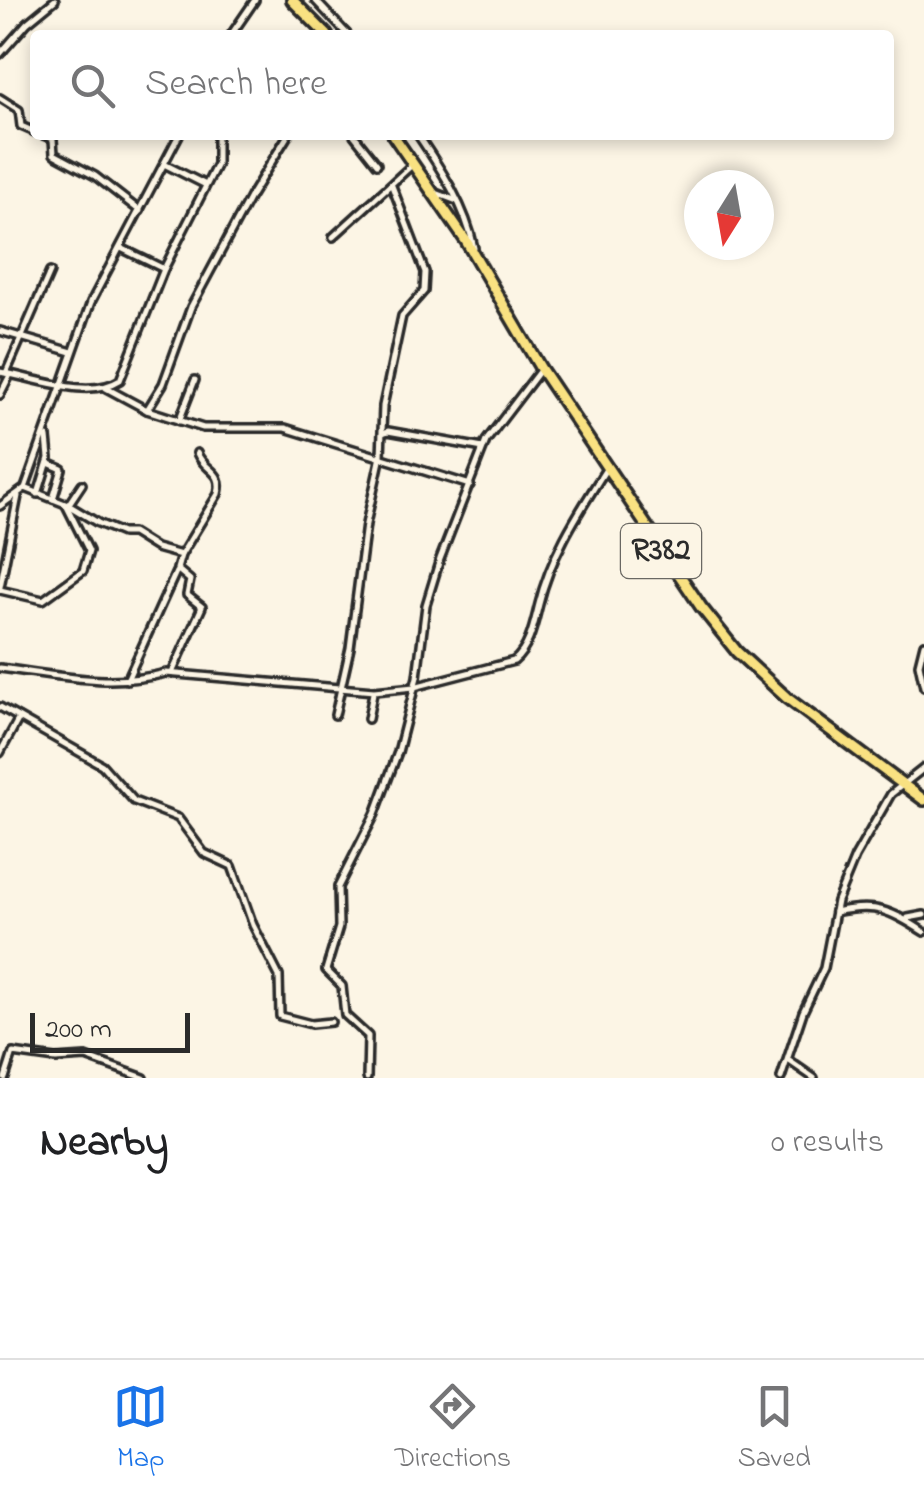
<!DOCTYPE html>
<style>
body{margin:0;font-family:"Indie Flower",sans-serif;background:#f2f2f2;color:#202124}
.compass{position:absolute;left:684px;top:170px;width:90px;height:90px;border-radius:50%;background:#fff;box-shadow:0 5px 15px #0003;rotate:191deg}
.scale{position:absolute;left:30px;bottom:25px;width:160px;box-sizing:border-box;padding-left:10px;border:5px solid #2b2b2b;border-top:0;font-size:28px;line-height:35px;white-space:nowrap;color:#2b2b2b;-webkit-text-stroke:8px #fcf5e5;paint-order:stroke}
.list{margin:0;padding:0;list-style:none}
h2{display:flex;justify-content:space-between;align-items:center;height:130px;margin:0;padding:0 40px;font-size:42px}
h2 small{font-size:32px;font-weight:400;color:#757577}
.icon{flex:none;width:55px;height:55px;fill:none;stroke:currentColor;stroke-width:2;stroke-linecap:round;stroke-linejoin:round}
.map{position:relative;flex:none;width:924px;height:1078px;overflow:hidden}
.search{position:absolute;background:#fff;box-shadow:0 5px 15px #0003;left:30px;right:30px;top:30px;height:110px;display:flex;align-items:center;gap:25px;box-sizing:border-box;padding:0 35px;border-radius:10px;color:#757577;font-size:38px}
.sheet{height:280px;background:#fff}
nav{display:flex;justify-content:space-around;align-items:center;box-sizing:border-box;height:140px;border-top:2px solid #e0e0e0;background:#fff;font-size:28px;color:#757577}
nav a{display:grid;justify-items:center;gap:5px}
nav .on{color:#1a73e8}
.map>svg:first-child{display:block}
.lines{fill:none;stroke-linecap:round;stroke-linejoin:round}
.street-casing{stroke:#2b2b2b;stroke-width:12}
.primary-casing{stroke:#2b2b2b;stroke-width:16}
.street{stroke:#fcf5e5;stroke-width:5}
.primary{stroke:#f9e181;stroke-width:9}
.labels{text-anchor:middle;dominant-baseline:central;stroke-width:9;stroke-linejoin:round;paint-order:stroke}
.shield{fill:#fcf5e5;stroke:#6a6863;stroke-width:2.5}
.shield-label{font-size:32px;font-weight:bold;fill:#2b2b2b}
</style>
<div class="map">
<svg width="924" height="1078" viewBox="0 0 924 1078">
<rect width="100%" height="100%" fill="#fcf5e5"/>
<filter id="ink" filterUnits="userSpaceOnUse"><feTurbulence type="fractalNoise" baseFrequency=".01" numOctaves="2"/><feDisplacementMap in="SourceGraphic" scale="20" xChannelSelector="R" yChannelSelector="G"/><feConvolveMatrix kernelMatrix="1 2 1 2 8 2 1 2 1" color-interpolation-filters="sRGB"/></filter>
<g filter="url(#ink)">
<g class="lines">
<defs>
<g id="street">
<polyline points="315,0 348,35"/>
<polyline points="231,35 255,0"/>
<polyline points="0,54 27,23 55,0"/>
<polyline points="0,98 19,110 21,126 35,132"/>
<polyline points="43,135 53,139 54,154 95,176 140,211"/>
<polyline points="354,135 377,164"/>
<path d="M418,135C441,169 466,207 474,248"/>
<polyline points="164,164 204,184"/>
<polyline points="436,193 457,201"/>
<polyline points="333,237 412,165"/>
<polyline points="121,248 164,269"/>
<polyline points="0,331 72,352"/>
<path d="M0,372C35,378 89,400 120,380L164,269L217,164V135"/>
<polyline points="6,373 50,272"/>
<polyline points="106,388 147,410 203,428 285,428 470,485"/>
<polyline points="0,395 10,375"/>
<polyline points="147,410 163,384 191,307 250,197 288,135"/>
<polyline points="179,421 195,380"/>
<polyline points="383,433 388,431 483,448"/>
<polyline points="48,463 62,469 53,499"/>
<polyline points="25,488 68,505 98,523 122,533 132,533 156,548 181,555"/>
<polyline points="38,494 49,458 47,437"/>
<polyline points="68,505 82,484"/>
<polyline points="0,506 25,488 91,302 179,135"/>
<polyline points="0,587 18,496"/>
<polyline points="0,590 43,600 83,571 89,551 66,505"/>
<polyline points="924,644 919,664 924,687"/>
<path d="M0,668C57,675 110,688 166,673L374,691L414,687L514,661C530,648 534,623 539,604C551,554 579,512 606,469"/>
<path d="M172,673L202,607L187,595L190,580L177,569L181,555L218,494C224,470 205,472 197,453"/>
<polyline points="127,680 176,572"/>
<polyline points="0,707 102,765 134,801 178,818 204,853 232,866 253,925 279,976 280,1016 311,1024 331,1022"/>
<polyline points="335,715 350,648 366,524 381,456 383,406 402,316 424,291 425,272 392,186"/>
<polyline points="368,719 373,693"/>
<polyline points="0,753 19,718"/>
<path d="M835,912C876,903 890,910 924,932"/>
<polyline points="908,918 924,915"/>
<polyline points="788,1060 814,1078"/>
<polyline points="5,1078 13,1053 56,1059 86,1057 144,1078"/>
<polyline points="367,1078 368,1036 345,1015 342,986 326,970 339,927 338,887 375,814 398,752 417,677 426,605 440,559 486,441 541,369"/>
<polyline points="781,1078 803,1012 824,968 837,901 855,857 891,794 924,768"/>
</g>
<g id="primary">
<polyline points="292,0 327,35"/>
<polyline points="393,135 466,241 541,369 701,607 737,652 787,698 924,800"/>
</g>
</defs>
<use href="#street" class="street-casing"/>
<use href="#primary" class="primary-casing"/>
<use href="#street" class="street"/>
<use href="#primary" class="primary"/>
</g>
</g>
<g class="labels">
<rect class="shield" x="621" y="524" width="80" height="54" rx="8"/>
<g class="shield-label">
<text x="661" y="551">R382</text>
</g>
</g>
</svg>
<svg class="compass" viewBox="-18 -18 36 36"><path d="M0-13l5 13h-10z" fill="#e53935"/><path d="M0 13l5-13h-10z" fill="#757577"/></svg>
<div class="scale">200 m</div>
<div class="search"><svg class="icon" aria-label="search" viewBox="0 0 24 24"><circle cx="10" cy="10" r="6"/><path d="M15 15l6 6"/></svg>Search here</div>
</div>
<section class="sheet">
<h2>Nearby<small>0 results</small></h2>
<ul class="list">
</ul>
</section>
<nav>
<a class="on"><svg class="icon" aria-label="map" viewBox="0 0 24 24"><path d="M3 6l6-2 6 2 6-2v14l-6 2-6-2-6 2zM9 4v14M15 6v14"/></svg>Map</a>
<a><svg class="icon" aria-label="directions" viewBox="0 0 24 24"><path d="M12 3l9 9-9 9-9-9zM9 14v-3h6M13 9l2 2-2 2"/></svg>Directions</a>
<a><svg class="icon" aria-label="saved" viewBox="0 0 24 24"><path d="M7 4h10v16l-5-4-5 4z"/></svg>Saved</a>
</nav>
